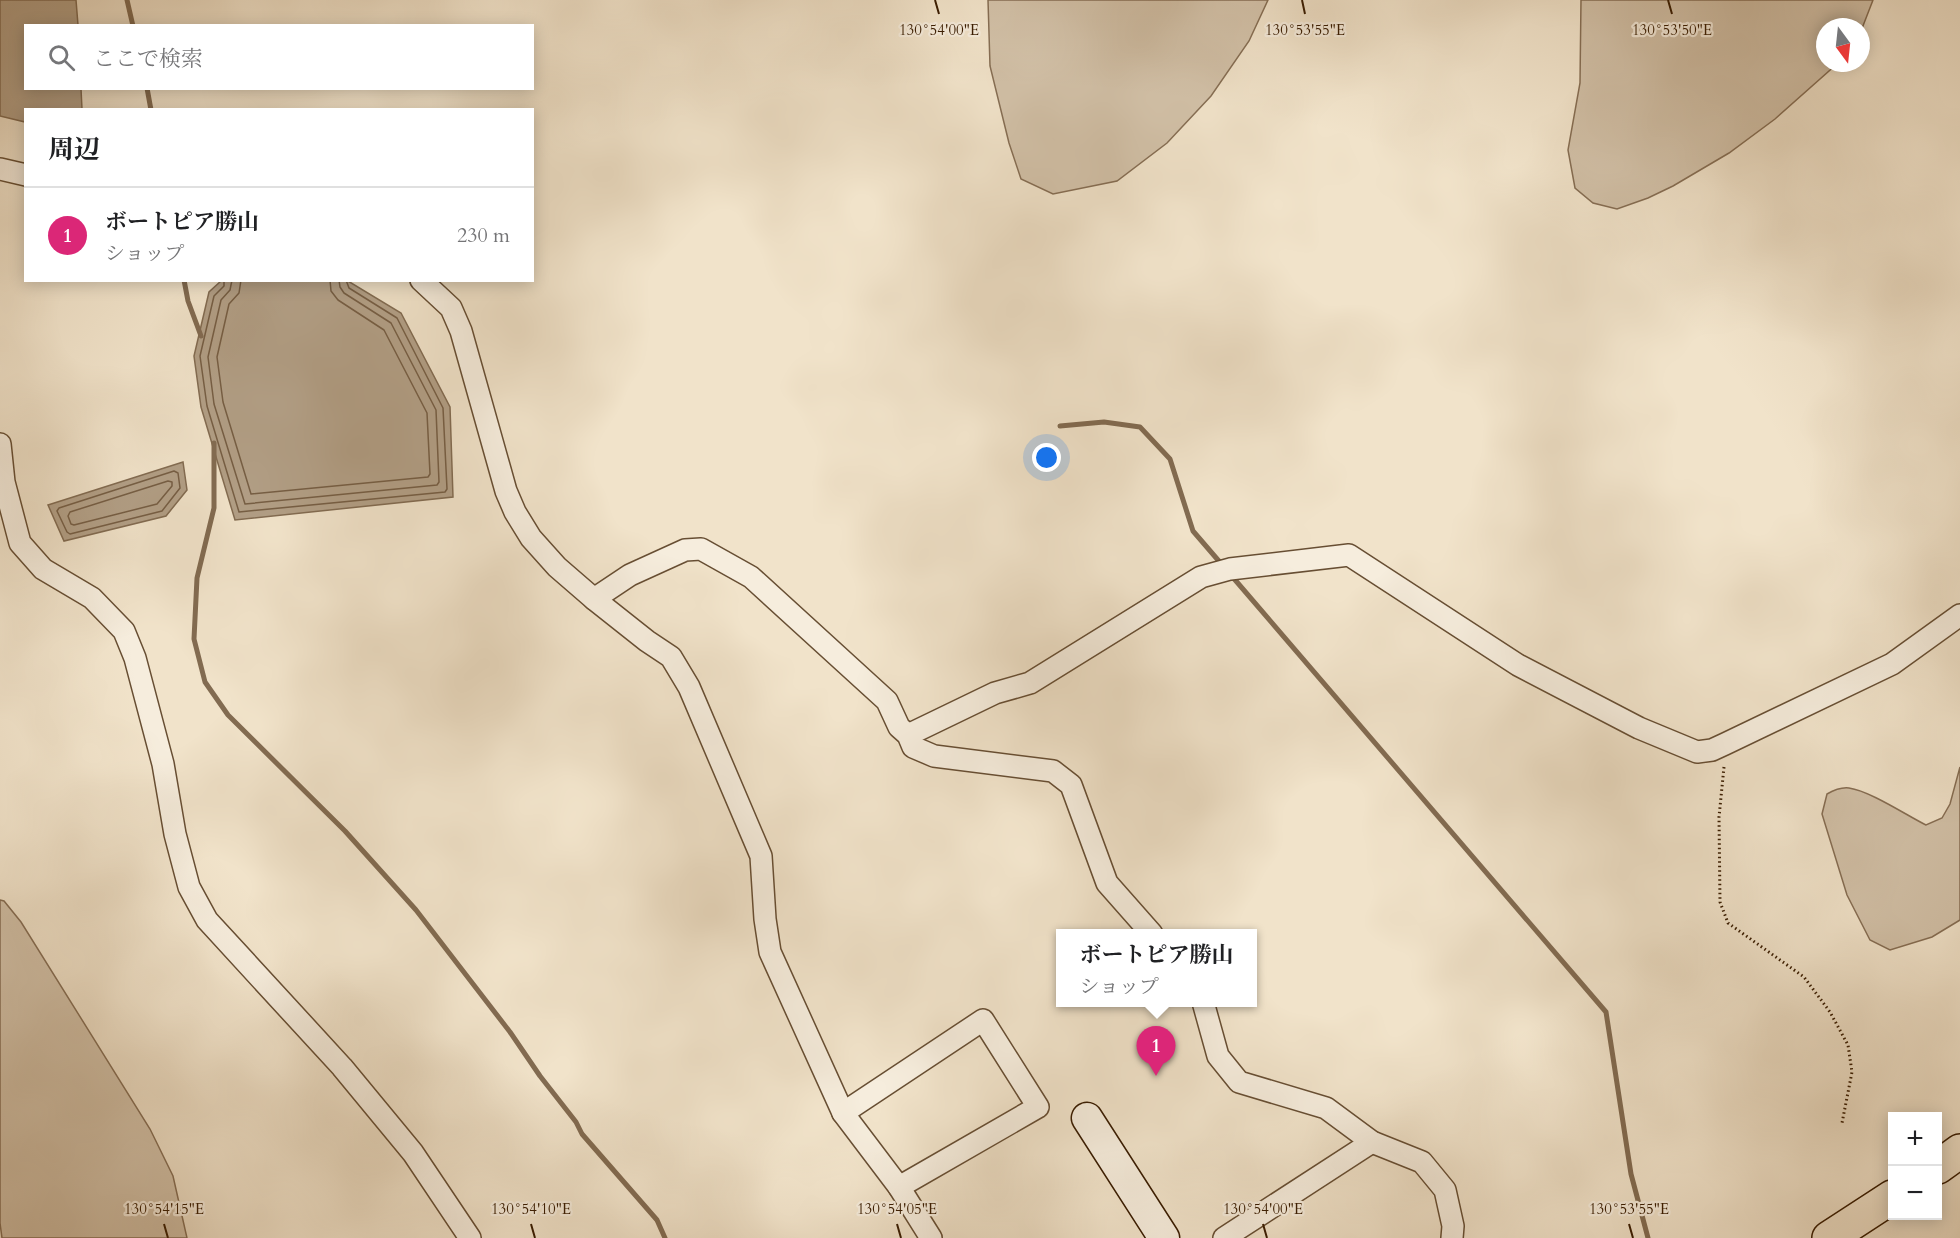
<!DOCTYPE html>
<html lang="ja">
<meta charset="utf-8">
<style>
body{margin:0;font-family:Cardo,"Noto Serif JP",serif;background:#f2f2f2;color:#202124}
.controls{position:absolute;right:18px;bottom:18px;display:grid;overflow:hidden;border-radius:0px;box-shadow:0 3px 15px #0003}
.controls button{width:54px;height:54px;display:grid;place-items:center;padding:0;border:0;border-bottom:2px solid #e0e0e0;background:#fff;color:#202124;font:30px sans-serif}
.compass{position:absolute;left:1816px;top:18px;width:54px;height:54px;border-radius:50%;background:#fff;box-shadow:0 3px 15px #0003;rotate:165deg}
.you{position:absolute;left:1047px;top:458px;width:21px;height:21px;margin:-15px;border:4px solid #fff;border-radius:50%;background:#1a73e8;box-shadow:0 0 0 9px #1a73e833}
.badge{display:grid;place-items:center;width:39px;height:39px;border-radius:50%;background:#db2777;color:#fff;font-size:20px;font-weight:700}
.pin{position:absolute;translate:-50% -50px;filter:drop-shadow(0 2px 3px #0008)}
.pin::after{content:'';position:absolute;top:32px;width:21px;height:18px;background:inherit;clip-path:polygon(0 0,100% 0,50% 100%)}
.popup{position:absolute;left:1056px;top:929px;width:201px;height:78px;box-sizing:border-box;display:grid;place-content:center;border-radius:0px;background:#fff;filter:drop-shadow(0 2px 4px #0005);font-size:20px;white-space:nowrap;color:#757577}
.popup b{font-size:22px;color:#202124}
.popup::after{content:'';position:absolute;left:50%;top:100%;margin-left:-12px;border:12px solid transparent;border-top-color:#fff}
.list{margin:0;padding:0;list-style:none}
h2{display:flex;justify-content:space-between;align-items:center;height:78px;margin:0;padding:0 24px;font-size:26px}
h2 small{font-size:20px;font-weight:400;color:#757577}
.list li{display:grid;grid-template-columns:39px 1fr auto;gap:18px;align-items:center;box-sizing:border-box;height:96px;padding:0 24px;border-top:2px solid #e0e0e0}
.list b{display:block;font-size:22px;white-space:nowrap}
.list p{margin:0;font-size:20px;white-space:nowrap;color:#757577}
.list em{font-size:20px;font-style:normal;color:#757577}
.icon{flex:none;width:33px;height:33px;fill:none;stroke:currentColor;stroke-width:2;stroke-linecap:round;stroke-linejoin:round}
.map{position:relative;flex:none;width:1960px;height:1238px;overflow:hidden}
.search{position:absolute;background:#fff;box-shadow:0 3px 15px #0003;left:24px;top:24px;width:510px;height:66px;display:flex;align-items:center;gap:15px;box-sizing:border-box;padding:0 21px;border-radius:0px;color:#757577;font-size:22px}
.panel{position:absolute;background:#fff;box-shadow:0 3px 15px #0003;left:24px;top:108px;width:510px;height:174px;border-radius:0px}
.map>svg:first-child{display:block}
.green{fill:#d2c1a8;stroke:#866e54;stroke-width:1.5}
.water{fill:#b29f86;stroke:#826b51;stroke-width:1.5}
.lines{fill:none;stroke-linecap:round;stroke-linejoin:round}
.shore{stroke:#765e44;stroke-width:1.5}
.stream{stroke:#826b51;stroke-width:5}
.street-casing{stroke:#674e33;stroke-width:24}
.secondary-casing{stroke:#391c01;stroke-width:33}
.highway-casing{stroke:#391c01;stroke-width:36}
.path{stroke:#391c01;stroke-width:3;stroke-dasharray:1.5 3;stroke-linecap:butt}
.street{stroke:#f6eddd;stroke-width:21}
.secondary{stroke:#f6eddd;stroke-width:30}
.highway{stroke:#f1e3ca;stroke-width:33}
.ticks{fill:none;stroke:#391c01;stroke-width:2}
.ticks-label{font-size:15px;text-anchor:middle;fill:#391c01;stroke:#f6eddd;stroke-width:4.5;stroke-linejoin:round;paint-order:stroke}
</style>
<div class="map">
<svg width="1960" height="1238" viewBox="0 0 1960 1238">
<rect width="100%" height="100%" fill="#f1e3ca"/>
<filter id="stains"><feTurbulence type="fractalNoise" baseFrequency=".00333" numOctaves="4"/><feColorMatrix values="0 0 0 0 .2 0 0 0 0 .09 0 0 0 0 .02 0 0 0 .5 -.17"/></filter>
<radialGradient id="worn" r=".72"><stop offset=".6" stop-color="#630" stop-opacity="0"/><stop offset="1" stop-color="#630" stop-opacity=".3"/></radialGradient>
<g class="green">
<polygon points="988,0 1268,0 1249,41 1211,96 1167,143 1117,181 1053,194 1021,179 1009,143 990,66"/>
<polygon points="1581,0 1873,0 1861,31 1861,27 1825,27 1825,63 1838,63 1775,119 1729,153 1673,186 1648,198 1617,209 1593,203 1575,188 1568,150 1580,83"/>
<path d="M1960,767V920L1932,937L1890,950L1870,940L1847,895L1822,814L1827,794C1834,790 1841,787 1849,788C1870,791 1906,815 1926,825L1942,818L1950,804Z"/>
<polygon points="0,900 4,901 21,922 150,1129 173,1176 187,1238 2,1238 0,1223"/>
</g>
<g class="water">
<polygon points="0,0 76,0 78,25 26,26 26,88 81,89 82,109 26,110 25,122 0,116"/>
<polygon points="221,281 348,281 401,313 450,407 453,497 235,520 201,407 194,356 209,292"/>
<polygon points="183,462 187,490 166,516 64,541 48,505"/>
</g>
<g class="lines">
<g class="shore">
<polyline points="224,280 224,286 214,296 200,356 207,406 239,512 445,492 447,489 443,408 397,318 349,288 346,280"/>
<polyline points="232,280 230,290 221,300 208,357 214,404 245,504 437,485 439,482 436,410 391,323 344,293 340,287 339,280"/>
<polyline points="241,280 239,293 229,304 217,357 223,402 251,494 428,477 430,474 427,413 384,330 338,300 331,291 330,280"/>
<polygon points="174,471 178,473 180,488 162,511 70,534 67,532 57,511 59,508"/>
<polygon points="168,481 172,482 172,486 157,504 74,525 71,524 68,516 70,512"/>
</g>
<g class="stream">
<polyline points="127,0 133,26"/>
<polyline points="147,88 151,110"/>
<polyline points="184,280 188,301 201,336"/>
<polyline points="1060,426 1104,422 1140,427 1170,459 1193,531 1224,567"/>
<polyline points="214,443 214,508 197,578 194,639 205,682 228,715 345,831 416,910 510,1032 540,1076 576,1122 582,1134 657,1220 665,1238"/>
<polyline points="1230,574 1606,1012 1631,1174 1648,1238"/>
</g>
<defs>
<g id="street">
<polyline points="0,169 26,175"/>
<polyline points="421,280 451,308 461,331 506,491 515,512 531,538 557,567 594,599 647,641 671,657 689,687 761,856 765,919 770,952 843,1113 899,1187 931,1238"/>
<polyline points="0,444 4,482 20,543 43,569 92,598 124,631 135,658 163,764 175,834 189,887 207,920 342,1067 413,1153 470,1238"/>
<polyline points="594,599 630,575 685,550 701,549 751,577 887,701 899,727 908,735 913,747 934,756 1053,771 1071,785 1107,883 1152,934"/>
<polyline points="908,735 995,693 1030,683 1201,577 1230,569 1349,555 1518,665 1639,728 1697,752 1712,750 1725,744 1892,664 1960,615"/>
<polyline points="1203,1002 1218,1056 1239,1082 1326,1108 1372,1142 1422,1162 1445,1190 1453,1226 1452,1238"/>
<polyline points="843,1113 983,1020 1038,1107 899,1187"/>
<polyline points="1224,1238 1372,1142"/>
</g>
<polyline id="secondary" points="1087,1118 1164,1238"/>
<g id="highway">
<polyline points="1938,1167 1960,1151"/>
<polyline points="1829,1238 1892,1197"/>
</g>
</defs>
<use href="#street" class="street-casing"/>
<use href="#secondary" class="secondary-casing"/>
<use href="#highway" class="highway-casing"/>
<polyline class="path" points="1724,767 1719,817 1720,902 1728,923 1804,977 1830,1012 1848,1045 1852,1072 1842,1123"/>
<use href="#street" class="street"/>
<use href="#secondary" class="secondary"/>
<use href="#highway" class="highway"/>
</g>
<path class="ticks" d="M935,0L939,14M1302,0L1305,14M1668,0L1672,14M164,1224L168,1238M531,1224L535,1238M897,1224L901,1238M1263,1224L1267,1238M1629,1224L1633,1238"/>
<g class="ticks-label">
<text x="939" y="35">130°54'00"E</text>
<text x="1305" y="35">130°53'55"E</text>
<text x="1672" y="35">130°53'50"E</text>
<text x="164" y="1214">130°54'15"E</text>
<text x="531" y="1214">130°54'10"E</text>
<text x="897" y="1214">130°54'05"E</text>
<text x="1263" y="1214">130°54'00"E</text>
<text x="1629" y="1214">130°53'55"E</text>
</g>
<rect width="100%" height="100%" filter="url(#stains)"/>
<rect width="100%" height="100%" fill="url(#worn)"/>
</svg>
<div class="controls">
<button>+</button>
<button>−</button>
</div>
<svg class="compass" viewBox="-18 -18 36 36"><path d="M0-13l5 13h-10z" fill="#e53935"/><path d="M0 13l5-13h-10z" fill="#757577"/></svg>
<div class="you"></div>
<div class="pin badge" style="left:1156px;top:1076px">1</div>
<div class="popup"><b>ボートピア勝山</b>ショップ</div>
<div class="search"><svg class="icon" aria-label="search" viewBox="0 0 24 24"><circle cx="10" cy="10" r="6"/><path d="M15 15l6 6"/></svg>ここで検索</div>
<section class="panel">
<h2>周辺<small></small></h2>
<ul class="list">
<li><span class="badge">1</span><div><b>ボートピア勝山</b><p>ショップ</p></div><em>230 m</em></li>
</ul>
</section>
</div>
